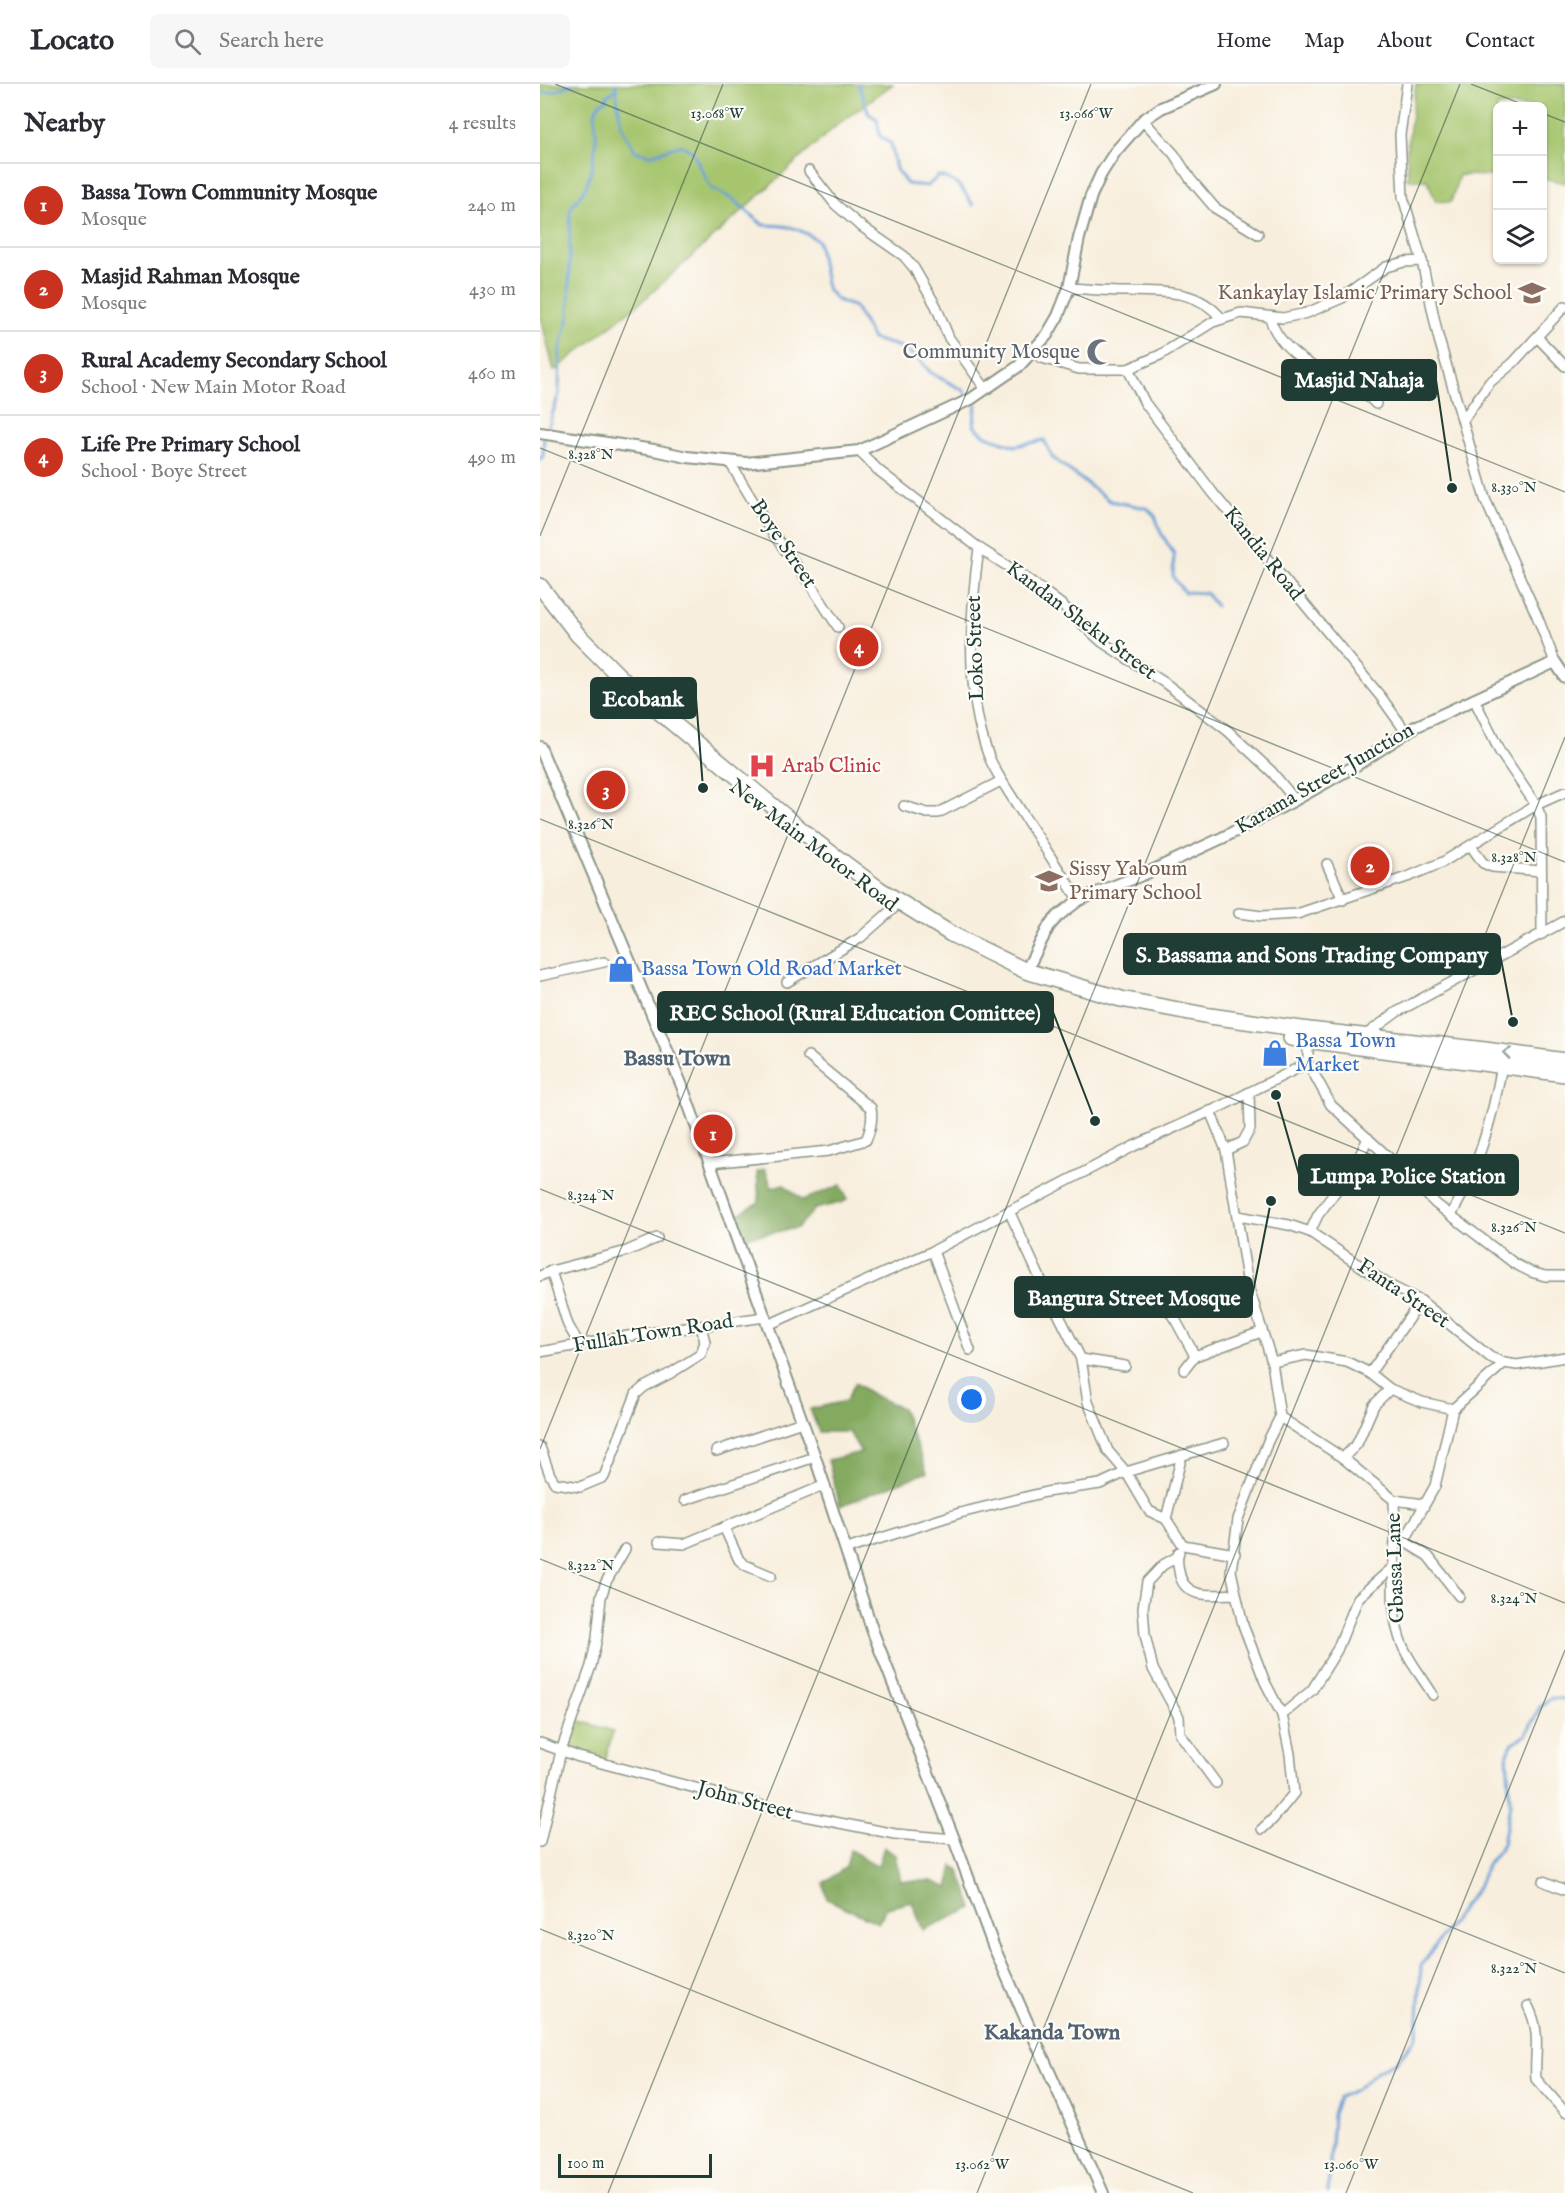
<!DOCTYPE html>
<meta charset="utf-8">
<style>
body{margin:0;font-family:"IM FELL English",serif;background:#f7f7f7;color:#2b2b33}
.controls{position:absolute;right:18px;top:18px;display:grid;overflow:hidden;border-radius:9px;box-shadow:0 2px 4px #0004}
.controls button{width:54px;height:54px;display:grid;place-items:center;padding:0;border:0;border-bottom:2px solid #e1e1e2;background:#fff;color:#2b2b33;font:30px sans-serif}
.scale{position:absolute;left:18px;bottom:15px;width:154px;box-sizing:border-box;padding-left:6px;border:3px solid #1f3d34;border-top:0;font-size:16px;line-height:21px;white-space:nowrap;color:#1f3d34;-webkit-text-stroke:4px #fdfcf7;paint-order:stroke}
.you{position:absolute;left:432px;top:1316px;width:21px;height:21px;margin:-15px;border:4px solid #fff;border-radius:50%;background:#1a73e8;box-shadow:0 0 0 9px #1a73e833}
.badge{display:grid;place-items:center;width:39px;height:39px;border-radius:50%;background:#c8321e;color:#fff;font-size:20px;font-weight:700}
.pin{position:absolute;translate:-50% -50%;border:3px solid #fff;box-shadow:0 2px 6px #0006}
.list{margin:0;padding:0;list-style:none}
h2{display:flex;justify-content:space-between;align-items:center;height:78px;margin:0;padding:0 24px;font-size:26px}
h2 small{font-size:20px;font-weight:400;color:#7c7c81}
.list li{display:grid;grid-template-columns:39px 1fr auto;gap:18px;align-items:center;box-sizing:border-box;height:84px;padding:0 24px;border-top:2px solid #e1e1e2}
.list b{display:block;font-size:22px;white-space:nowrap}
.list p{margin:0;font-size:20px;white-space:nowrap;color:#7c7c81}
.list em{font-size:20px;font-style:normal;color:#7c7c81}
.icon{flex:none;width:33px;height:33px;fill:none;stroke:currentColor;stroke-width:2;stroke-linecap:round;stroke-linejoin:round}
.map{position:relative;flex:none;width:1025px;height:2109px;overflow:hidden}
header{display:flex;align-items:center;gap:36px;box-sizing:border-box;height:84px;padding:0 30px;background:#fff;border-bottom:2px solid #e1e1e2}
header strong{font-size:28px}
nav{display:flex;gap:33px;margin-inline-start:auto;font-size:21px}
.search{width:420px;height:54px;background:#f7f7f7;display:flex;align-items:center;gap:15px;box-sizing:border-box;padding:0 21px;border-radius:9px;color:#7c7c81;font-size:22px}
main{display:flex}
aside{flex:1;background:#fff}
.map>svg:first-child{display:block}
.green{fill:#a6c56d;stroke:#628150;stroke-width:1.5}
.forest{fill:#84aa60;stroke:#52744a;stroke-width:1.5}
.lines{fill:none;stroke-linecap:round;stroke-linejoin:round}
.stream{stroke:#679fd5;stroke-width:3}
.minor-casing{stroke:#8c9688;stroke-width:12}
.tertiary-casing{stroke:#8c9688;stroke-width:14}
.trunk-casing{stroke:#8c9688;stroke-width:18}
.minor{stroke:#fff;stroke-width:9}
.tertiary{stroke:#fff;stroke-width:10}
.trunk{stroke:#fff;stroke-width:15}
.oneway{stroke:#8f9e9a}
.ticks{fill:none;stroke:#1f3d34;stroke-width:1.5;stroke-opacity:0.45}
.labels{text-anchor:middle;dominant-baseline:central;stroke-width:4.5;stroke-linejoin:round;paint-order:stroke}
.education-label{font-size:21px;fill:#785e54;stroke:#fdfcf7;text-anchor:end}
.worship-label{font-size:21px;fill:#5b616d;stroke:#fdfcf7;text-anchor:end}
.street-label{font-size:21px;fill:#1f3d34;stroke:#fdfcf7}
.health-label{font-size:21px;fill:#be3a42;stroke:#fdfcf7;text-anchor:start}
.shop-label{font-size:21px;fill:#366cbe;stroke:#fdfcf7;text-anchor:start}
.neighbourhood-label{font-size:22px;font-weight:bold;fill:#516272;stroke:#fdfcf7}
.ticks-label{font-size:15px;text-anchor:middle;fill:#1f3d34;stroke:#fdfcf7;stroke-width:4.5;stroke-linejoin:round;paint-order:stroke}
.leader{fill:none;stroke:#1f3d34;stroke-width:2}
.callout-dot{fill:#1f3d34;stroke:#fdfcf7;stroke-width:2}
.callout{fill:#1f3d34;stroke:#1f3d34;stroke-width:2}
.callout-label{font-size:22px;text-anchor:middle;font-weight:bold;fill:#fff}
</style>
<header>
<strong>Locato</strong>
<div class="search"><svg class="icon" aria-label="search" viewBox="0 0 24 24"><circle cx="10" cy="10" r="6"/><path d="M15 15l6 6"/></svg>Search here</div>
<nav><a>Home</a><a>Map</a><a>About</a><a>Contact</a></nav>
</header>
<main>
<aside>
<h2>Nearby<small>4 results</small></h2>
<ul class="list">
<li><span class="badge">1</span><div><b>Bassa Town Community Mosque</b><p>Mosque</p></div><em>240 m</em></li>
<li><span class="badge">2</span><div><b>Masjid Rahman Mosque</b><p>Mosque</p></div><em>430 m</em></li>
<li><span class="badge">3</span><div><b>Rural Academy Secondary School</b><p>School · New Main Motor Road</p></div><em>460 m</em></li>
<li><span class="badge">4</span><div><b>Life Pre Primary School</b><p>School · Boye Street</p></div><em>490 m</em></li>
</ul>
</aside>
<div class="map">
<svg width="1025" height="2109" viewBox="0 0 1025 2109">
<rect width="100%" height="100%" fill="#fdfcf7"/>
<filter id="ink" filterUnits="userSpaceOnUse"><feTurbulence type="fractalNoise" baseFrequency=".0167" numOctaves="2"/><feDisplacementMap in="SourceGraphic" scale="12" xChannelSelector="R" yChannelSelector="G"/><feConvolveMatrix kernelMatrix="1 2 1 2 8 2 1 2 1" color-interpolation-filters="sRGB"/></filter>
<filter id="wash" filterUnits="userSpaceOnUse"><feTurbulence type="fractalNoise" baseFrequency=".008" numOctaves="4" result="noise"/><feDisplacementMap in="SourceGraphic" scale="24" xChannelSelector="R" yChannelSelector="G"/><feGaussianBlur stdDeviation="1.35" result="paint"/><feColorMatrix in="noise" values="0 0 0 0 0 0 0 0 0 0 0 0 0 0 0 0 0 1.4 0 .05"/><feComposite in="paint" operator="in"/></filter>
<g filter="url(#wash)">
<rect width="100%" height="100%" fill="#f8eedd"/>
<g class="green">
<polygon points="0,0 353,0 297,41 107,213 14,287 0,230"/>
<polygon points="876,0 1025,0 1025,99 1003,94 1002,22 957,22 957,92 919,91 911,118 896,117 887,96 868,96 867,66"/>
<polygon points="37,1636 73,1647 65,1677 30,1665"/>
</g>
<g class="forest">
<polygon points="225,1085 232,1104 243,1100 263,1116 301,1101 307,1115 303,1118 275,1125 257,1144 202,1154 195,1132 219,1118 217,1088"/>
<polygon points="315,1299 335,1312 362,1324 387,1388 300,1422 288,1376 321,1368 309,1348 279,1348 270,1325 306,1317"/>
<polygon points="344,1763 355,1771 361,1797 392,1797 408,1804 413,1782 419,1786 433,1824 383,1846 372,1818 347,1824 338,1839 287,1815 283,1799 306,1783 310,1766 338,1782"/>
</g>
<g class="lines">
<g class="stream">
<path d="M318,0L329,30L337,35L340,52L351,60L356,85L367,100L388,102L398,92C418,96 423,105 433,121"/>
<path d="M76,5L81,42L95,67L110,71L141,61L152,67L171,104L193,115L223,141C246,141 259,143 278,157L287,205L297,216L315,223L333,255L361,263L378,274L391,289L423,306L429,313"/>
<polyline points="0,8 12,8 33,0"/>
<polyline points="434,317 436,320 434,342 446,352 475,362 504,356 513,374 570,417 607,424 615,432 621,449 634,470 633,493 644,508 666,509 676,522"/>
<path d="M8,343L19,310L20,265L29,233L30,127C34,115 42,113 45,104C52,90 55,68 56,53C57,39 49,22 66,16L67,12L76,5V0"/>
<polyline points="0,375 3,372 4,352"/>
<polyline points="788,2109 793,2030 799,2013 817,2005 837,1987 856,1978 877,1952 881,1882 939,1801 947,1781 963,1760 970,1720 967,1669 973,1659 986,1651 1000,1623 1011,1614 1025,1615"/>
</g>
</g>
</g>
<g filter="url(#ink)">
<g class="lines">
<defs>
<g id="minor">
<polyline points="867,0 860,51 863,113 882,177 898,252 945,415 997,532 1015,578"/>
<polyline points="603,36 634,70 651,96 675,124 718,150"/>
<polyline points="269,87 295,120 318,140 364,172 374,184 396,222 409,254 445,304"/>
<path d="M529,204C548,205 567,207 586,207C622,208 657,204 682,235"/>
<path d="M730,234C741,275 798,294 831,315L836,320"/>
<polyline points="998,254 1025,282"/>
<polyline points="493,268 502,274 539,285 588,285 620,271 673,238 701,229 743,234 767,229 802,214 846,183 864,178 882,177"/>
<polyline points="588,285 605,319 673,409 841,613 866,648"/>
<polyline points="923,336 949,299 973,279 1025,222"/>
<polyline points="319,367 338,386 439,464 489,496 522,521 562,558 625,599 688,647 732,688 755,716"/>
<polyline points="189,377 229,444 272,503 298,543"/>
<path d="M439,464C430,528 425,611 449,673C458,694 472,712 484,732C503,760 520,789 539,816"/>
<polyline points="934,615 960,668 996,721 1001,733 1002,850"/>
<polyline points="364,722 387,729 398,729 461,697"/>
<polyline points="931,762 943,779 952,783 1001,787"/>
<polyline points="787,780 803,816"/>
<polyline points="699,829 722,832 757,830 870,792 903,778 996,721 1025,708"/>
<polyline points="0,892 64,878"/>
<polyline points="247,898 320,854 353,825"/>
<polyline points="823,953 857,928 1025,837"/>
<polyline points="768,957 768,979 791,1021 867,1090 896,1120 975,1180 991,1188 1005,1192 1025,1192"/>
<polyline points="670,1027 686,1066 708,1201 732,1278 740,1333 728,1357 698,1435 691,1487 703,1541 725,1598 742,1631"/>
<polyline points="686,1066 703,1058 710,1045 709,1008"/>
<path d="M170,1079L289,1067L326,1056C331,1045 333,1035 331,1024L268,972"/>
<polyline points="469,1127 500,1194 541,1275 548,1318 568,1367 586,1388 609,1427 626,1435 643,1461 695,1470"/>
<path d="M911,1131C938,1086 953,1033 962,981"/>
<polyline points="698,1132 749,1141 770,1148 849,1201 881,1217 950,1273 964,1279 977,1281 1025,1273"/>
<polyline points="770,1148 778,1131 816,1080 828,1054"/>
<polyline points="393,1167 430,1266"/>
<polyline points="11,1187 28,1241 39,1260"/>
<polyline points="0,1192 11,1187 87,1167 117,1154"/>
<polyline points="622,1216 636,1237 655,1272 644,1286"/>
<polyline points="228,1241 393,1167 594,1062 682,1022 768,979"/>
<polyline points="0,1268 88,1252 225,1233"/>
<polyline points="655,1272 721,1248"/>
<polyline points="541,1275 585,1282"/>
<polyline points="732,1278 766,1271 807,1278 830,1289 850,1305 882,1318 913,1325"/>
<polyline points="830,1289 881,1217"/>
<path d="M740,1333L803,1374L854,1416C854,1429 856,1441 855,1454C854,1487 849,1522 860,1555C867,1576 882,1592 893,1611"/>
<polyline points="0,1363 10,1391 15,1399 40,1403 64,1393 96,1310 104,1303 131,1289 161,1270 165,1258 161,1242"/>
<polyline points="176,1367 262,1338"/>
<polyline points="803,1374 817,1360 834,1321 850,1305"/>
<polyline points="145,1416 275,1373"/>
<polyline points="854,1416 884,1420"/>
<polyline points="626,1435 642,1371"/>
<polyline points="184,1443 199,1476 205,1481 231,1492"/>
<polyline points="860,1455 888,1472 919,1512"/>
<polyline points="865,1456 895,1402 913,1325 964,1279"/>
<polyline points="119,1458 144,1460 285,1401"/>
<polyline points="307,1465 420,1429 506,1408 560,1400 586,1388 684,1359"/>
<path d="M639,1468C636,1475 638,1480 639,1487C643,1516 673,1511 695,1510"/>
<polyline points="637,1473 623,1481 607,1498 603,1524 605,1551 613,1585 639,1633 640,1650 676,1699"/>
<polyline points="0,1659 39,1673 249,1729 355,1750 414,1755"/>
<polyline points="722,1745 733,1735 754,1709 750,1670 742,1631 772,1606 797,1566 818,1514 852,1484"/>
<polyline points="0,1758 21,1667 51,1582 57,1554 61,1513 66,1498 85,1465"/>
<polyline points="1003,1797 1025,1806"/>
<path d="M988,1922C1002,1950 994,1967 996,1995L1025,2028"/>
</g>
<g id="tertiary">
<polyline points="0,349 114,366 147,373 206,379 319,367 431,315 479,282 507,251 518,232 529,204 539,154 551,112 561,90 575,68 603,36 621,24 676,0"/>
<polyline points="0,663 142,1002 275,1373 333,1548 414,1755 453,1861 563,2109"/>
<polyline points="486,887 509,842 518,832 539,816 607,789 682,754 755,716 815,682 875,643 1015,578 1025,593"/>
</g>
<g id="trunk">
<polyline points="0,502 38,551 93,606 276,758 339,805 411,850 486,887 581,915 670,932 769,946 945,966 1025,977"/>
<polyline points="751,954 1025,990"/>
</g>
</defs>
<use href="#minor" class="minor-casing"/>
<use href="#tertiary" class="tertiary-casing"/>
<use href="#trunk" class="trunk-casing"/>
<use href="#minor" class="minor"/>
<use href="#tertiary" class="tertiary"/>
<use href="#trunk" class="trunk"/>
</g>
<defs><path id="oneway-chevron" d="M-2-3.5L2.5 0L-2 3.5" fill="none" stroke-width="1.6" stroke-linecap="round" stroke-linejoin="round" transform="scale(1.5)"/></defs>
<use class="oneway" href="#oneway-chevron" transform="translate(967 969) rotate(-172)"/>
</g>
<path class="ticks" d="M15,0L1025,408M931,0L987,22M1002,29L1025,38M0,364L1025,778M0,452L183,0M0,735L1025,1149M0,1105L1025,1519M0,1365L551,0M0,1475L1025,1889M0,1845L653,2109M68,2109L920,0M437,2109L1025,653M806,2109L1025,1566"/>
<defs>
<symbol id="school-bare" viewBox="-9 -9 18 18"><path d="M0-5L7-2L0 1L-7-2ZM-4 1L0 2.5L4 1V4Q0 6-4 4Z" fill="#8d6e63" stroke="#fdfcf7" stroke-width="2.5" paint-order="stroke"/></symbol>
<symbol id="mosque-bare" viewBox="-9 -9 18 18"><path d="M3.5-4.9A6 6 0 1 0 3.5 4.9A5 5 0 1 1 3.5-4.9Z" fill="#6b7280" stroke="#fdfcf7" stroke-width="2.5" paint-order="stroke"/></symbol>
<symbol id="hospital-bare" viewBox="-9 -9 18 18"><path d="M-5-5h3v3.5h4V-5h3V5h-3V1.5h-4V5h-3Z" fill="#e0444e" stroke="#fdfcf7" stroke-width="2.5" paint-order="stroke"/></symbol>
<symbol id="shop-bare" viewBox="-9 -9 18 18"><path d="M-5-2.5h2.3a2.7 3.5 0 0 1 5.4 0H5L5.5 6h-11ZM-1.5-2.5h3a1.5 2.3 0 0 0-3 0Z" fill="#3f7fe0" stroke="#fdfcf7" stroke-width="2.5" paint-order="stroke"/></symbol>
</defs>
<g fill-rule="evenodd">
<use href="#school-bare" x="973" y="190" width="38" height="38"/>
<use href="#mosque-bare" x="541" y="249" width="38" height="38"/>
<use href="#hospital-bare" x="203" y="663" width="38" height="38"/>
<use href="#school-bare" x="490" y="778" width="38" height="38"/>
<use href="#shop-bare" x="62" y="866" width="38" height="38"/>
<use href="#shop-bare" x="716" y="950" width="38" height="38"/>
</g>
<g class="labels">
<g class="education-label">
<text x="972" y="209">Kankaylay Islamic Primary School</text>
<text x="529" y="785" text-anchor="start">Sissy Yaboum<tspan x="529" dy="24">Primary School</tspan></text>
</g>
<g class="worship-label">
<text x="540" y="268">Community Mosque</text>
</g>
<g class="street-label">
<text transform="translate(243 460) rotate(56)">Boye Street</text>
<text transform="translate(723 470) rotate(51)">Kandia Road</text>
<text transform="translate(541 537) rotate(37)">Kandan Sheku Street</text>
<text transform="translate(436 564) rotate(-92)">Loko Street</text>
<text transform="translate(785 695) rotate(-30)">Karama Street Junction</text>
<text transform="translate(273 762) rotate(37)">New Main Motor Road</text>
<text transform="translate(863 1210) rotate(34)">Fanta Street</text>
<text transform="translate(113 1250) rotate(-9)">Fullah Town Road</text>
<text transform="translate(856 1484) rotate(-92)">Gbassa Lane</text>
<text transform="translate(205 1717) rotate(15)">John Street</text>
</g>
<g class="health-label">
<text x="242" y="682">Arab Clinic</text>
</g>
<g class="shop-label">
<text x="101" y="885">Bassa Town Old Road Market</text>
<text x="755" y="957">Bassa Town<tspan x="755" dy="24">Market</tspan></text>
</g>
<g class="neighbourhood-label">
<text x="137" y="975">Bassu Town</text>
<text x="512" y="1949">Kakanda Town</text>
</g>
</g>
<g class="ticks-label">
<text x="177" y="34">13.068°W</text>
<text x="546" y="34">13.066°W</text>
<text x="51" y="375">8.328°N</text>
<text x="974" y="408">8.330°N</text>
<text x="51" y="745">8.326°N</text>
<text x="974" y="778">8.328°N</text>
<text x="51" y="1116">8.324°N</text>
<text x="974" y="1148">8.326°N</text>
<text x="51" y="1486">8.322°N</text>
<text x="974" y="1519">8.324°N</text>
<text x="51" y="1856">8.320°N</text>
<text x="974" y="1889">8.322°N</text>
<text x="442" y="2085">13.062°W</text>
<text x="811" y="2085">13.060°W</text>
</g>
<path class="leader" d="M912 404L896 296M163 704L156 614M973 938L960 870M555 1037L513 928M736 1011L759 1091M731 1117L712 1213"/>
<g class="callout-dot">
<circle cx="912" cy="404" r="6"/>
<circle cx="163" cy="704" r="6"/>
<circle cx="973" cy="938" r="6"/>
<circle cx="555" cy="1037" r="6"/>
<circle cx="736" cy="1011" r="6"/>
<circle cx="731" cy="1117" r="6"/>
</g>
<g class="callout">
<rect x="742" y="276" width="154" height="40" rx="6"/>
<rect x="51" y="594" width="105" height="40" rx="6"/>
<rect x="584" y="850" width="376" height="40" rx="6"/>
<rect x="118" y="908" width="395" height="40" rx="6"/>
<rect x="759" y="1071" width="219" height="40" rx="6"/>
<rect x="475" y="1193" width="237" height="40" rx="6"/>
</g>
<g class="callout-label">
<text x="819" y="303">Masjid Nahaja</text>
<text x="103" y="622">Ecobank</text>
<text x="772" y="878">S. Bassama and Sons Trading Company</text>
<text x="315" y="936">REC School (Rural Education Comittee)</text>
<text x="868" y="1099">Lumpa Police Station</text>
<text x="594" y="1221">Bangura Street Mosque</text>
</g>
</svg>
<div class="controls">
<button>+</button>
<button>−</button>
<button><svg class="icon" aria-label="layers" viewBox="0 0 24 24"><path d="M12 4l9 5-9 5-9-5zM3 14l9 5 9-5"/></svg></button>
</div>
<div class="scale">100 m</div>
<div class="you"></div>
<div class="pin badge" style="left:173px;top:1050px">1</div>
<div class="pin badge" style="left:830px;top:782px">2</div>
<div class="pin badge" style="left:66px;top:706px">3</div>
<div class="pin badge" style="left:319px;top:563px">4</div>
</div>
</main>
